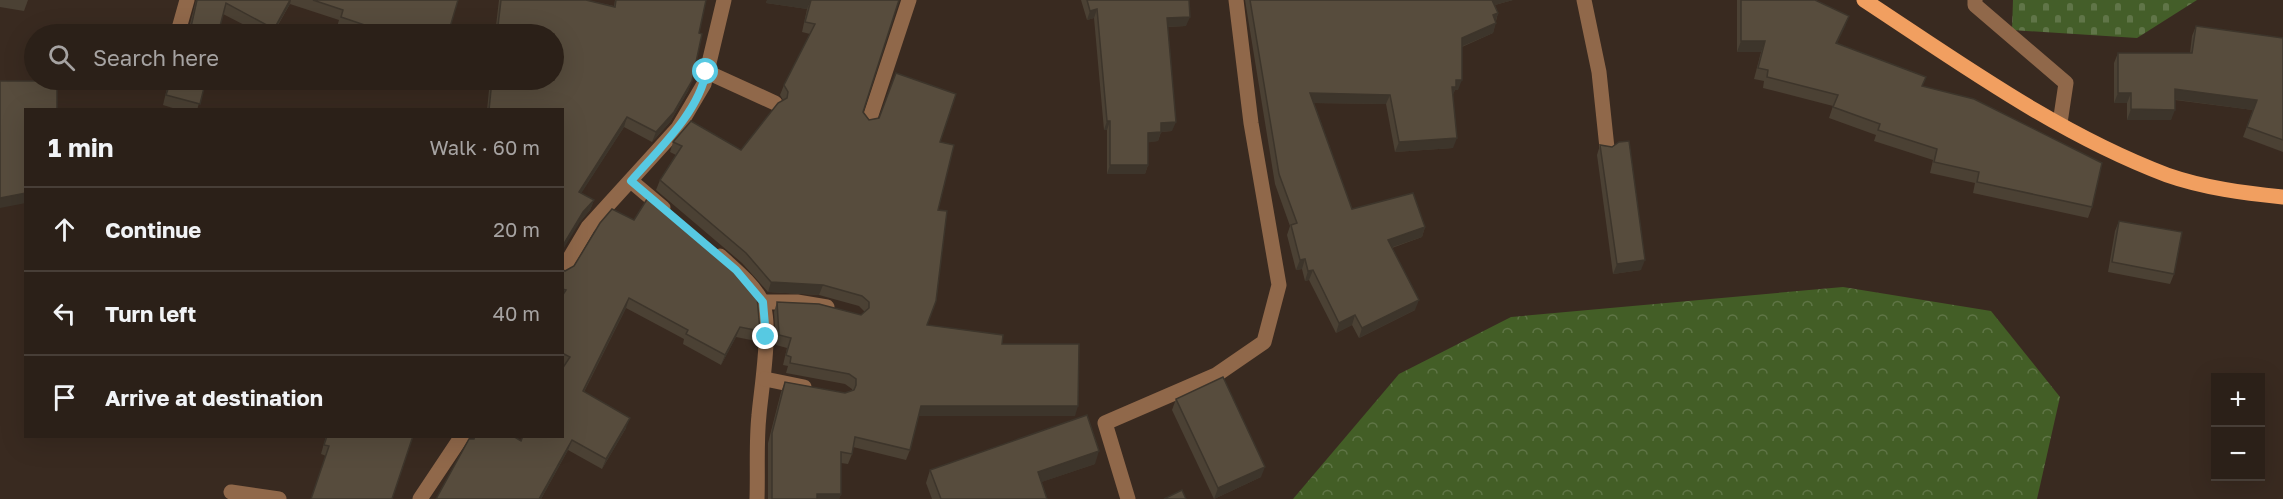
<!DOCTYPE html>
<meta charset="utf-8">
<style>
body{margin:0;font-family:"Golos Text",sans-serif;background:#372d25;color:#f1f3f6}
.controls{position:absolute;right:18px;bottom:18px;display:grid;overflow:hidden;border-radius:0px;box-shadow:0 6px 24px #0002}
.controls button{width:54px;height:54px;display:grid;place-items:center;padding:0;border:0;border-bottom:2px solid #473e37;background:#2b2018;color:#f1f3f6;font:30px sans-serif}
.stop{position:absolute;width:18px;height:18px;margin:-14px;border:4px solid #57c9e2;border-radius:50%;background:#fff}
.stop.end{background:#57c9e2;border-color:#fff;box-shadow:0 2px 6px #0008}
.list{margin:0;padding:0;list-style:none}
h2{display:flex;justify-content:space-between;align-items:center;height:78px;margin:0;padding:0 24px;font-size:26px}
h2 small{font-size:20px;font-weight:400;color:#a6a3a2}
.list li{display:grid;grid-template-columns:39px 1fr auto;gap:18px;align-items:center;box-sizing:border-box;height:84px;padding:0 24px;border-top:2px solid #473e37}
.list b{display:block;font-size:22px;white-space:nowrap}
.list em{font-size:20px;font-style:normal;color:#a6a3a2}
.icon{flex:none;width:33px;height:33px;fill:none;stroke:currentColor;stroke-width:2;stroke-linecap:round;stroke-linejoin:round}
.map{position:relative;flex:none;width:2283px;height:499px;overflow:hidden}
.search{position:absolute;background:#2b2018;box-shadow:0 6px 24px #0002;left:24px;top:24px;width:540px;height:66px;display:flex;align-items:center;gap:15px;box-sizing:border-box;padding:0 21px;border-radius:33px;color:#a6a3a2;font-size:22px}
.panel{position:absolute;background:#2b2018;box-shadow:0 6px 24px #0002;left:24px;top:108px;width:540px;height:330px;border-radius:0px}
.map>svg:first-child{display:block}
.forest{fill:url(#forest-crowns)}
.cemetery{fill:url(#cemetery-stones)}
.lines{fill:none;stroke-linecap:round;stroke-linejoin:round}
.street{stroke:#90684a;stroke-width:15}
.primary{stroke:#f19f60;stroke-width:15}
.wall{fill:#4b4134}
.shaded-wall{fill:#3d352b}
.building{fill:#574c3d;stroke:#3d352b;stroke-width:1.5}
.route{stroke:#57c9e2;stroke-width:8}
</style>
<div class="map">
<svg width="2283" height="499" viewBox="0 0 2283 499">
<defs>
<pattern id="forest-crowns" width="20" height="18" patternUnits="userSpaceOnUse" patternTransform="scale(1.5)"><rect width="20" height="18" fill="#435e26"/><path d="M2 6a3 3 0 1 1 6 0M12 15a3 3 0 1 1 6 0" fill="none" stroke="#5f7546"/></pattern>
<pattern id="cemetery-stones" width="16" height="16" patternUnits="userSpaceOnUse" patternTransform="scale(1.5)"><rect width="16" height="16" fill="#445e29"/><path d="M2 7V4a2 2 0 0 1 4 0v3zM10 15v-3a2 2 0 0 1 4 0v3z" fill="#607548"/></pattern>
</defs>
<rect width="100%" height="100%" fill="#392a20"/>
<polygon class="forest" points="1843,287 1991,311 2060,397 2037,499 1293,499 1399,374 1511,317"/>
<polygon class="cemetery" points="2013,0 2197,0 2137,38 2012,30"/>
<g class="lines">
<g class="street">
<polyline points="1584,0 1599,72 1607,148"/>
<polyline points="1975,0 1975,5 2066,83 2060,123"/>
<polyline points="178,32 187,0"/>
<polyline points="707,72 775,103"/>
<polyline points="869,121 909,0"/>
<polyline points="631,181 663,208"/>
<path d="M720,256C734,269 752,283 761,300C773,321 761,390 759,415C756,443 758,471 757,499"/>
<polyline points="562,271 588,227 678,128 704,84 724,0"/>
<polyline points="763,302 797,302 827,307"/>
<polyline points="765,379 804,387"/>
<polyline points="231,492 279,499"/>
<polyline points="420,499 462,436"/>
<polyline points="1128,499 1105,423 1216,375 1264,342 1279,285 1251,123 1236,0"/>
</g>
<path class="primary" d="M1864,0C1960,63 2058,134 2167,175C2204,188 2244,193 2283,197"/>
</g>
<g class="wall">
<polygon points="0,0 28,0 24,11 0,7"/>
<polygon points="196,0 458,0 448,34 358,34 337,27 339,20 290,4 273,34 262,34 223,14 189,28"/>
<polygon points="499,0 586,0 614,6 615,0 706,0 699,33 692,81 688,91 670,122 652,142 624,127 581,193 594,200 590,210 580,222 562,110 487,110 490,80 554,80 554,34 495,34"/>
<polygon points="767,0 899,0 863,112 869,120 940,142 938,210 927,325 1002,344 1075,416 918,416 910,450 906,460 853,447 852,454 848,464 841,463 841,494 839,499 768,499 768,443 781,392 785,382 845,393 852,390 852,389 845,384 786,373 788,366 783,365 787,348 776,345 774,312 777,302 861,315 865,312 859,306 819,295 768,292 742,263 656,190 660,180 676,155 670,152 673,142 741,150 783,100 780,95 784,85 810,34 802,32 807,9 766,3"/>
<polygon points="1081,0 1189,0 1186,26 1167,27 1172,131 1161,132 1158,141 1148,142 1148,165 1145,174 1107,174 1107,130 1104,130 1094,18 1087,20"/>
<polygon points="1245,0 1513,0 1495,5 1498,13 1493,33 1462,47 1458,90 1455,90 1452,96 1453,148 1395,152 1386,104 1314,103 1352,209 1425,227 1422,237 1392,248 1415,310 1359,338 1352,325 1336,333 1309,280 1305,281 1302,269 1296,270 1287,235 1290,226 1275,184"/>
<polygon points="1737,0 1815,0 1849,16 1837,43 1922,86 2092,207 2088,218 1973,193 1975,183 1930,173 1933,160 1874,141 1876,135 1829,118 1833,106 1763,88 1764,81 1754,79 1761,52 1737,52"/>
<polygon points="2196,26 2283,38 2283,152 2243,137 2253,110 2175,100 2171,120 2127,120 2127,103 2114,103 2114,63 2118,53 2190,53 2192,36"/>
<polygon points="169,80 206,80 197,110 179,110 163,105"/>
<polygon points="1600,145 1641,270 1613,274 1597,155"/>
<polygon points="2119,221 2174,274 2170,284 2108,272 2115,231"/>
<polygon points="562,269 565,271 760,331 756,341 736,337 721,365 683,344 684,339 626,308 584,392 626,428 602,469 568,450 541,499 436,499 474,439 521,441 565,366 562,365"/>
<polygon points="1176,399 1261,477 1214,499 1172,410"/>
<polygon points="326,436 392,499 326,456 321,454"/>
<polygon points="1095,464 1041,482 1047,499 932,499 926,483 930,470"/>
</g>
<g class="shaded-wall">
<polygon points="290,0 291,0 290,4 272,34"/>
<polygon points="767,0 811,0 807,9 766,3"/>
<polygon points="1490,0 1513,0 1487,7"/>
<polygon points="1097,9 1094,18 1087,20 1090,11"/>
<polygon points="1498,13 1495,23 1493,15"/>
<polygon points="1849,16 1845,27 1832,54 1836,43"/>
<polygon points="1190,17 1186,26 1163,27 1167,18"/>
<polygon points="1496,23 1493,33 1458,48 1462,38"/>
<polygon points="1741,41 1765,41 1761,52 1737,52"/>
<polygon points="1456,80 1462,80 1458,90 1455,90 1452,97 1452,87"/>
<polygon points="692,81 688,91 670,122 652,142 656,132"/>
<polygon points="2175,89 2257,100 2253,110 2171,99"/>
<polygon points="1310,93 1390,95 1386,104 1306,103"/>
<polygon points="2118,93 2131,93 2127,103 2114,103"/>
<polygon points="2131,109 2175,110 2171,120 2127,120"/>
<polygon points="627,117 624,127 575,203 579,192"/>
<polygon points="1107,121 1110,121 1107,130 1104,130"/>
<polygon points="1176,122 1172,131 1161,132 1158,141 1145,143 1148,133 1161,123"/>
<polygon points="1457,138 1453,148 1395,152 1399,142"/>
<polygon points="1110,165 1148,165 1145,174 1107,174"/>
<polygon points="26,193 26,203 0,208 0,198"/>
<polygon points="594,200 590,210 580,222 562,251 562,247 583,212"/>
<polygon points="1425,227 1422,237 1384,250 1388,240"/>
<polygon points="1305,259 1302,269 1296,270 1300,260"/>
<polygon points="1645,260 1641,270 1613,274 1617,264"/>
<polygon points="1313,270 1309,280 1305,281 1308,271"/>
<polygon points="771,282 823,285 819,295 768,292"/>
<polygon points="629,298 626,308 579,401 583,391"/>
<polygon points="1419,300 1415,310 1359,338 1362,328"/>
<polygon points="1355,315 1352,325 1336,333 1339,323"/>
<polygon points="740,327 736,337 721,365 725,355"/>
<polygon points="921,406 1078,406 1075,416 917,416"/>
<polygon points="630,418 626,428 602,469 606,459"/>
<polygon points="572,440 568,450 541,499 539,499"/>
<polygon points="1099,451 1095,464 1033,485 1038,472"/>
<polygon points="1265,467 1261,477 1214,499 1218,488"/>
<polygon points="817,494 841,494 839,499 815,499"/>
</g>
<g class="building">
<polygon points="197,0 290,0 274,29 226,3 218,34 182,34 183,31 191,27"/>
<polygon points="313,0 458,0 448,34 391,34 341,17 343,10"/>
<polygon points="501,0 586,0 615,7 616,0 706,0 699,33 702,34 692,81 674,112 656,132 627,117 579,192 594,200 583,212 562,247 562,110 489,110 492,80 554,80 554,34 497,34"/>
<polygon points="811,0 899,0 863,112 869,120 879,118 896,73 956,94 940,142 954,145 938,210 947,211 936,301 927,325 1003,335 1002,344 1079,344 1078,406 921,406 910,450 855,437 852,454 841,452 841,494 817,494 817,499 772,499 772,433 785,382 845,393 854,390 856,385 856,379 849,374 790,363 791,357 786,355 791,338 779,335 777,302 819,304 861,315 869,308 869,302 862,296 823,285 771,282 746,253 660,180 682,146 673,142 691,121 741,150 778,103 787,98 788,92 784,85 815,24 805,22"/>
<polygon points="1087,0 1189,0 1190,17 1167,18 1176,122 1161,123 1161,132 1148,133 1148,165 1110,165 1110,121 1107,121 1097,9 1090,11"/>
<polygon points="1250,0 1492,0 1498,13 1493,15 1496,23 1462,38 1462,80 1456,80 1456,87 1452,87 1457,138 1399,142 1390,95 1310,93 1352,209 1413,193 1425,227 1388,240 1419,300 1362,328 1355,315 1339,323 1313,270 1308,271 1305,259 1300,260 1291,225 1297,223 1279,174"/>
<polygon points="1741,0 1815,0 1849,16 1836,43 1926,77 1922,86 1974,99 2102,163 2092,207 1977,182 1979,172 1934,162 1937,149 1878,130 1880,124 1833,107 1838,95 1767,77 1768,70 1758,68 1765,41 1741,41"/>
<polygon points="2196,26 2283,38 2283,140 2247,127 2257,100 2175,89 2175,110 2131,109 2131,93 2118,93 2118,53 2192,53"/>
<polygon points="171,80 206,80 200,104 166,95"/>
<polygon points="0,81 57,81 57,110 26,110 26,193 0,198"/>
<polygon points="1629,141 1645,260 1617,264 1600,145 1612,147 1619,142"/>
<polygon points="649,196 733,267 757,296 760,331 740,327 725,355 686,334 688,330 629,298 583,391 630,418 606,459 572,440 539,499 436,499 469,439 474,439 475,436 513,436 521,441 523,436 562,436 562,369 570,357 562,353 562,296 566,290 562,289 562,269 565,271 574,266 600,223 612,209 634,220"/>
<polygon points="2119,221 2182,232 2174,274 2112,262"/>
<polygon points="1223,377 1265,467 1218,488 1176,399"/>
<polygon points="1087,415 1099,451 1038,472 1047,499 941,499 930,470"/>
<polygon points="327,436 413,436 392,499 311,499 329,446 324,445"/>
<polygon points="1182,490 1186,499 1164,499"/>
</g>
<g class="lines">
<path class="route" d="M706,72C699,112 657,151 631,181L736,270L763,302L766,337"/>
</g>
</svg>
<div class="controls">
<button>+</button>
<button>−</button>
</div>
<div class="stop" style="left:706px;top:72px"></div>
<div class="stop end" style="left:766px;top:337px"></div>
<div class="search"><svg class="icon" aria-label="search" viewBox="0 0 24 24"><circle cx="10" cy="10" r="6"/><path d="M15 15l6 6"/></svg>Search here</div>
<section class="panel">
<h2>1 min<small>Walk · 60 m</small></h2>
<ul class="list">
<li><svg class="icon" aria-label="ahead" viewBox="0 0 24 24"><path d="M12 20V5M6 11l6-6 6 6"/></svg><div><b>Continue</b></div><em>20 m</em></li>
<li><svg class="icon" aria-label="left" viewBox="0 0 24 24"><path d="M17 20v-9H6M10 6l-5 5 5 5"/></svg><div><b>Turn left</b></div><em>40 m</em></li>
<li><svg class="icon" aria-label="arrive" viewBox="0 0 24 24"><path d="M6 21V4h12l-3 4 3 4H6"/></svg><div><b>Arrive at destination</b></div></li>
</ul>
</section>
</div>
